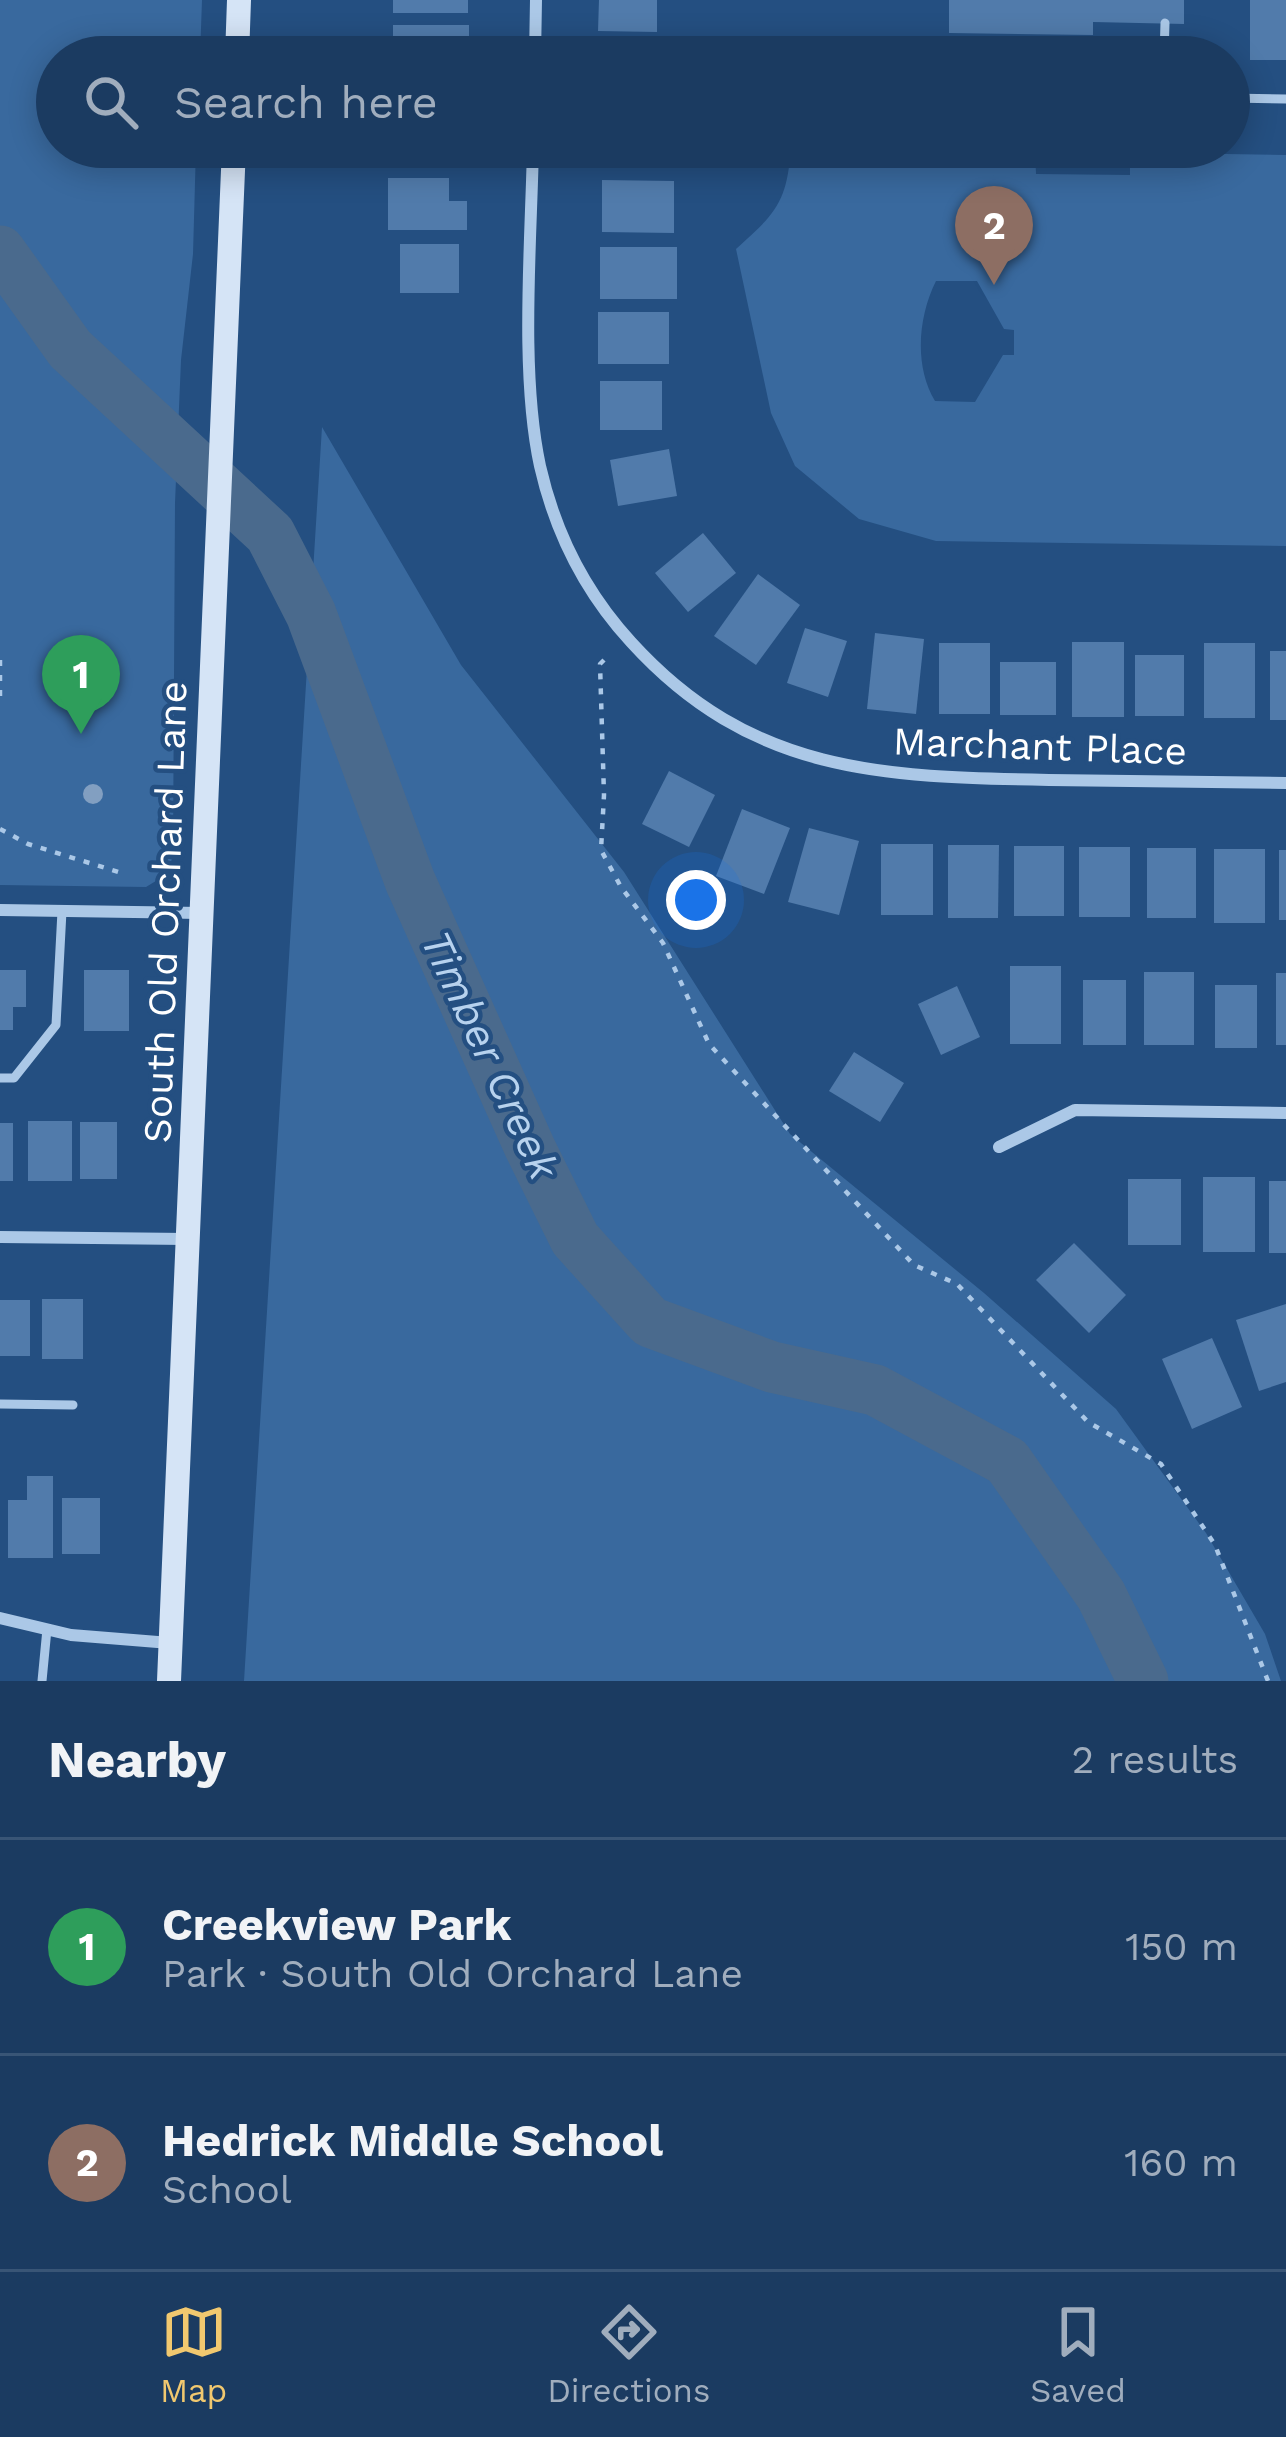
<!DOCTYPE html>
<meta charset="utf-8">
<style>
body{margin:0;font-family:"Work Sans",sans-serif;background:#28466a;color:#f1f3f6}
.you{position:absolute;left:696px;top:900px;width:42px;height:42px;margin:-30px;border:9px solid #fff;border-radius:50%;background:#1a73e8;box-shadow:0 0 0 18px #1a73e833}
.badge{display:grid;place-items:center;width:78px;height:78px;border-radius:50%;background:#f1c86f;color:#fff;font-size:39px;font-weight:700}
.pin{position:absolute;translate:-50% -99px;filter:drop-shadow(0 3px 6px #0008)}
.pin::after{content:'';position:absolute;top:63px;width:42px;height:36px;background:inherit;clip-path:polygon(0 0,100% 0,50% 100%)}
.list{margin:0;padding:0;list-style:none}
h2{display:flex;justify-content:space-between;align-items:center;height:156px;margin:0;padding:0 48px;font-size:51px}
h2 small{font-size:39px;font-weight:400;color:#a0adbd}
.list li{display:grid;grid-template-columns:78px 1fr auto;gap:36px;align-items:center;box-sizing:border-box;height:216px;padding:0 48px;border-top:3px solid #395576}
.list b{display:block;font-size:45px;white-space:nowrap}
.list p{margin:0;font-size:39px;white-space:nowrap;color:#a0adbd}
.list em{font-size:39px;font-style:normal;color:#a0adbd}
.icon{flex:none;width:66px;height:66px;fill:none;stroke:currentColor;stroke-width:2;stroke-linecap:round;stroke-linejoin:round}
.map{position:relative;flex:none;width:1286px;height:1681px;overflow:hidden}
.search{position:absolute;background:#1b3b61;box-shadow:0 6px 30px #0003;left:36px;right:36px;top:36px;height:132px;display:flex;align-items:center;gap:30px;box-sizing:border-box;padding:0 42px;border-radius:66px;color:#a0adbd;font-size:45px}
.sheet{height:588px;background:#1b3b61}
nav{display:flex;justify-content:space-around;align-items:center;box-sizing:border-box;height:168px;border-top:3px solid #395576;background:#1b3b61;font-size:33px;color:#a0adbd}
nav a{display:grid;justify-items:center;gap:6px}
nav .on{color:#f1c86f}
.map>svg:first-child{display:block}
.green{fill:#39699e;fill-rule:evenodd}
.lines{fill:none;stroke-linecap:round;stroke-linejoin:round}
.river{stroke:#4a6a8d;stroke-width:51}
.building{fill:#517bab}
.path{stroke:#abc8e7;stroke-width:4.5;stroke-dasharray:6 9;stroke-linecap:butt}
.lane{stroke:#abc8e7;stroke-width:9}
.street{stroke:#abc8e7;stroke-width:12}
.secondary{stroke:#d5e4f6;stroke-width:24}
.tree{fill:#829fc1}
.labels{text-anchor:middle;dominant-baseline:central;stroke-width:9;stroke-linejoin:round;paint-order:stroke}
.street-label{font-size:39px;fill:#fff;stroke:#244f81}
.water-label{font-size:42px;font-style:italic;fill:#b7d2ee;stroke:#244f81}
</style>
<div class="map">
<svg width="1286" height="1681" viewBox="0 0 1286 1681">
<rect width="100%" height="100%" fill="#244f81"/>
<g class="green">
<polygon points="0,0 202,0 200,57 57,57 57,147 196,147 193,254 181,360 175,503 173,852 169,873 146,887 0,885"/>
<path d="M791,147L1035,148L1036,174L1130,175V159H1102V152L1286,155V546L936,541L859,519L795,466L771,413L736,249C776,213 787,203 791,147ZM936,281H977L1004,329L1014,330V355H1003L975,402L935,401C914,366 918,317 936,281Z"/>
<polygon points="322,427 461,665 624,872 790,1134 984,1293 1116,1409 1206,1533 1265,1634 1281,1681 244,1681"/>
</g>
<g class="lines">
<polyline class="river" points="0,251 70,349 270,534 311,614 410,881 530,1148 575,1239 650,1322 772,1367 875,1390 1007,1461 1101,1595 1143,1681"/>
</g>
<g class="building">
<rect x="393" y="0" width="75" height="13"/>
<polygon points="599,0 657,0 657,32 598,31"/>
<polygon points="949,0 1184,0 1184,24 1093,22 1093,35 949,33"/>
<rect x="1250" y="0" width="36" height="60"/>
<rect x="393" y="25" width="76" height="32"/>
<rect x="603" y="48" width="66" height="9"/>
<polygon points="600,147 666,147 665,167 600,166"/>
<polygon points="388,178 449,178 449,201 467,201 467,230 388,230"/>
<polygon points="602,180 674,181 674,233 602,232"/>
<rect x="400" y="244" width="59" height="49"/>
<rect x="600" y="247" width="77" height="52"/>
<rect x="598" y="312" width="71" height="52"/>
<rect x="600" y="381" width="62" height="49"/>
<polygon points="669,449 677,496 618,506 610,460"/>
<polygon points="703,533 736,573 688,612 655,573"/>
<polygon points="758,574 800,605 756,665 714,636"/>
<polygon points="805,628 847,641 828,697 787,683"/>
<polygon points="875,633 924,639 916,714 867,709"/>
<rect x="1072" y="642" width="52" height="75"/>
<rect x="939" y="643" width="51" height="71"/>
<rect x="1204" y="643" width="51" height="75"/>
<rect x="1270" y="651" width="16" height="69"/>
<rect x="1135" y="655" width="49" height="61"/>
<rect x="1000" y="662" width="56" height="53"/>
<polygon points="669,771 715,795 689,847 642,824"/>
<polygon points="742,809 790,828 764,894 716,876"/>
<polygon points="809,828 859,841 839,915 788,902"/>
<rect x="881" y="844" width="52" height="71"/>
<polygon points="948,845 999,845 998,918 948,918"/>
<rect x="1014" y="846" width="50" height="70"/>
<rect x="1079" y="847" width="51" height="70"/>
<rect x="1147" y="848" width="49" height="70"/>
<rect x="1214" y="849" width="51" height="74"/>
<rect x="1279" y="850" width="7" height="70"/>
<rect x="1010" y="966" width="51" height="78"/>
<polygon points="0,970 26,970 26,1007 13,1007 13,1030 0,1030"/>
<rect x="84" y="970" width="45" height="61"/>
<rect x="1144" y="972" width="50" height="73"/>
<rect x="1276" y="973" width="10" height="72"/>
<rect x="1083" y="980" width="43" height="65"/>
<rect x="1215" y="985" width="42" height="63"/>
<polygon points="957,986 980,1037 941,1055 918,1004"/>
<polygon points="854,1052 904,1083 880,1122 829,1091"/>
<rect x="28" y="1121" width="44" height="60"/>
<rect x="80" y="1122" width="37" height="57"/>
<rect x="0" y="1123" width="13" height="58"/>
<rect x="1203" y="1177" width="52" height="75"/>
<rect x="1128" y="1179" width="53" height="66"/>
<rect x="1269" y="1181" width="17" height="72"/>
<polygon points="1074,1243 1126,1295 1089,1333 1036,1280"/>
<rect x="42" y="1299" width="41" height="60"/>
<rect x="0" y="1300" width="30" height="56"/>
<polygon points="1286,1304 1286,1382 1259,1391 1236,1320"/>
<polygon points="1212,1338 1242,1407 1192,1429 1162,1359"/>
<polygon points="27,1476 53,1476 53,1558 8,1558 8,1500 27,1500"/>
<rect x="62" y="1498" width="38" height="56"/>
</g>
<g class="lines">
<g class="path">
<polyline points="1022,51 1022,57"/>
<polyline points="1040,155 1040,169"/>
<polyline points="0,660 0,702"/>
<polyline points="604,660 600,664 604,795 601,850 621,887 663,943 709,1044 914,1265 957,1284 1088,1422 1161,1464 1215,1545 1268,1681"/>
<polyline points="0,829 28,844 125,874"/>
</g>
<g class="lane">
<polyline points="852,44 867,57"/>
<polyline points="1164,57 1165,23"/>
<polyline points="1229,98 1286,99"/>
<polyline points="0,1078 14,1078 56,1025 62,911"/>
<polyline points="0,1404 73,1405"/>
<polyline points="42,1681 47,1629"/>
</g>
<g class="street">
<polyline points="535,57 536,0"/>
<path d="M533,147C531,244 520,373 540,466C555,532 586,593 631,642C751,774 882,777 1049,780C1128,781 1207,782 1286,783"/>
<polyline points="0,910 201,913"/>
<polyline points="999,1147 1075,1110 1286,1113"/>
<polyline points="0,1237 187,1239"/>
<polyline points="0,1618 71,1635 170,1643"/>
</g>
<g class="secondary">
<polyline points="237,57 239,0"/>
<polyline points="169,1681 234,147"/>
</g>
</g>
<circle class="tree" cx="93" cy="794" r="10"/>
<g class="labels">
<g class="street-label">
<text transform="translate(1040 746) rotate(2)">Marchant Place</text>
<text transform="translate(165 912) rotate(-88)">South Old Orchard Lane</text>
</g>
<g class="water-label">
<text transform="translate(490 1055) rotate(65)">Timber Creek</text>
</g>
</g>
</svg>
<div class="you"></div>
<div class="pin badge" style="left:81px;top:734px;background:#2e9e5b">1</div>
<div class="pin badge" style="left:994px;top:285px;background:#8d6e63">2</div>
<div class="search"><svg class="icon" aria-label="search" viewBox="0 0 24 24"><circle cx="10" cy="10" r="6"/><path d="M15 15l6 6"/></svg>Search here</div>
</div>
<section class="sheet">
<h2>Nearby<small>2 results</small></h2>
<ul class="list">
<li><span class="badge" style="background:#2e9e5b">1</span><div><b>Creekview Park</b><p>Park · South Old Orchard Lane</p></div><em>150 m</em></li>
<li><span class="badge" style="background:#8d6e63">2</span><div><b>Hedrick Middle School</b><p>School</p></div><em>160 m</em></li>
</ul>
</section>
<nav>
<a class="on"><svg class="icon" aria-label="map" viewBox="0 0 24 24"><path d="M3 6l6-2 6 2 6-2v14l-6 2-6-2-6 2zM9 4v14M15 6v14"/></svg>Map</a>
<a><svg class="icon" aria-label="directions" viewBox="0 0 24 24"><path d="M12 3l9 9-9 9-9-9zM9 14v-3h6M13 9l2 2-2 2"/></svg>Directions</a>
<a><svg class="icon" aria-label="saved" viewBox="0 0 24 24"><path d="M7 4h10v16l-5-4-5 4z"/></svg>Saved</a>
</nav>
